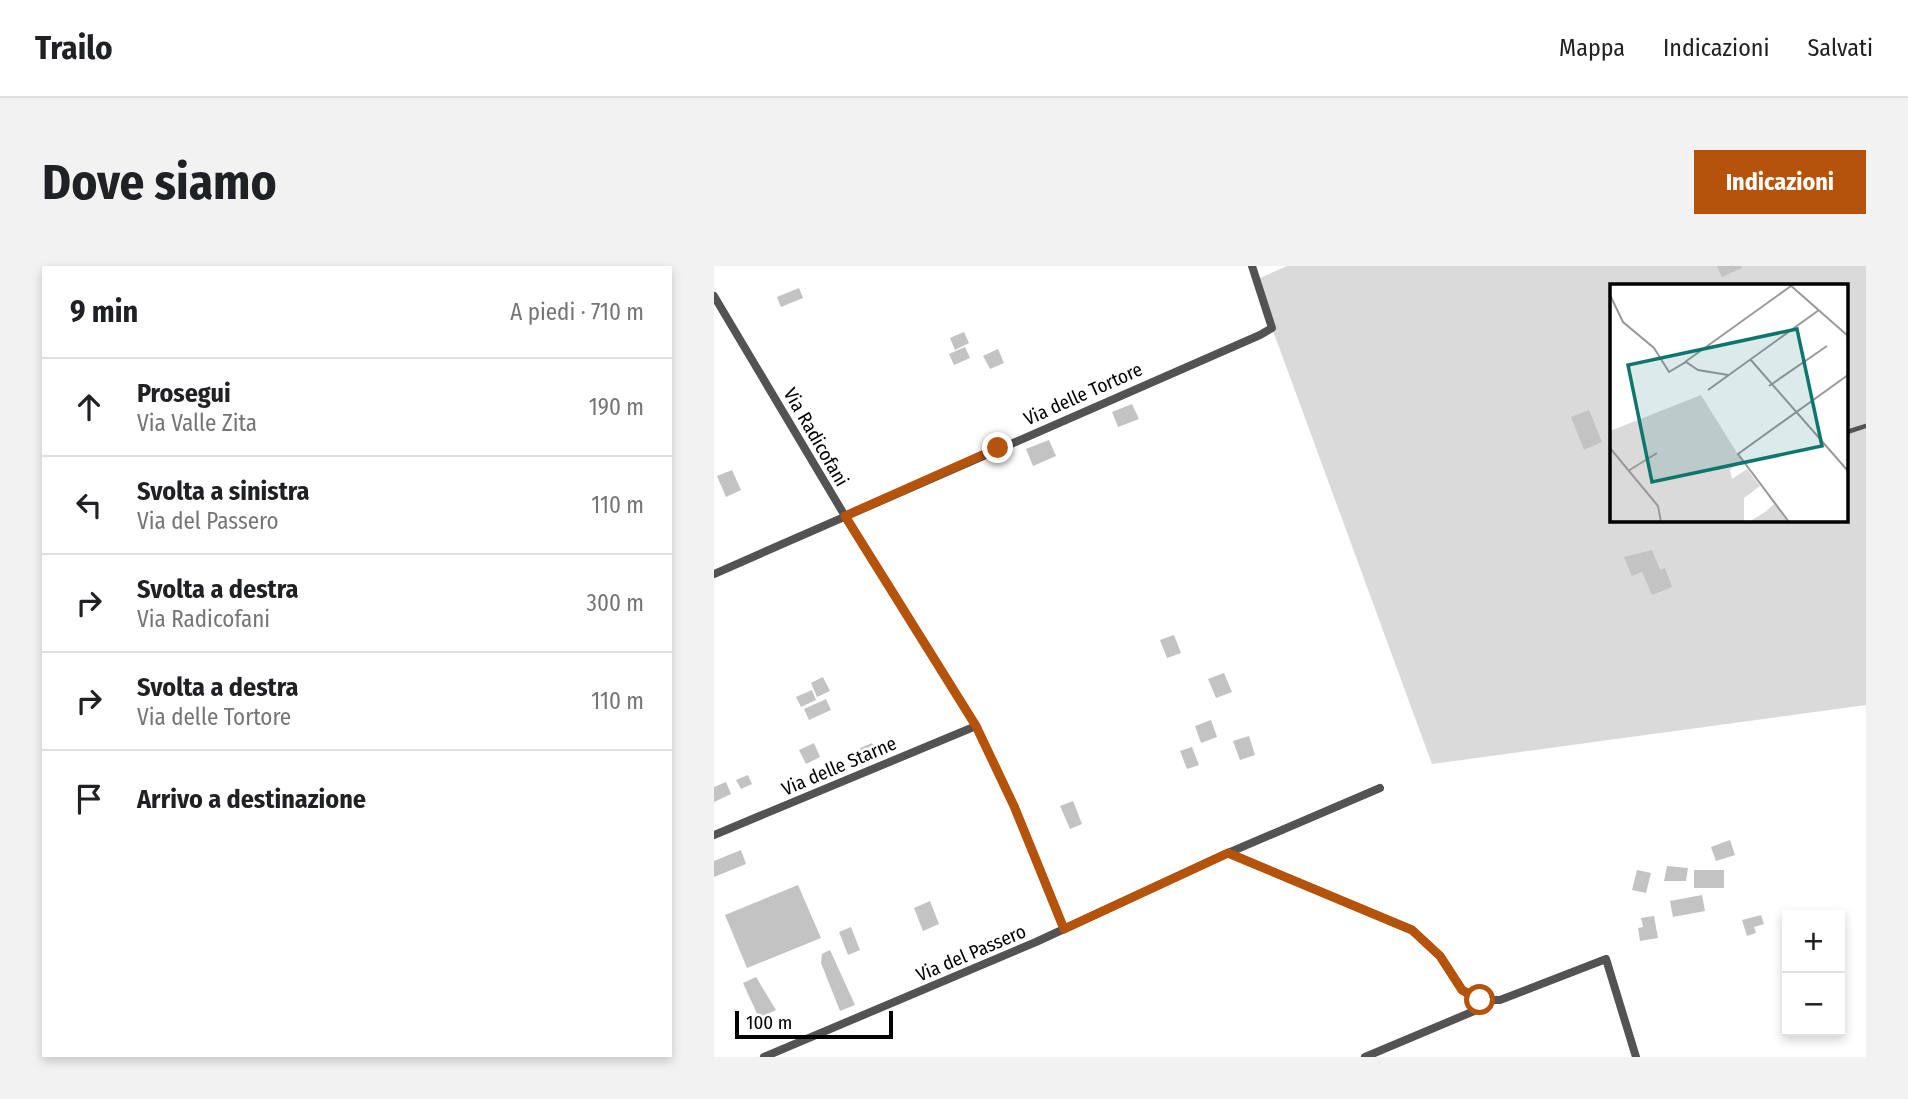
<!DOCTYPE html>
<html lang="it">
<meta charset="utf-8">
<style>
body{margin:0;font-family:"Fira Sans Condensed",sans-serif;background:#f2f2f2;color:#202124}
.controls{position:absolute;right:21px;bottom:21px;display:grid;overflow:hidden;border-radius:0px;box-shadow:0 4px 10px #0003}
.controls button{width:63px;height:63px;display:grid;place-items:center;padding:0;border:0;border-bottom:2px solid #e0e0e0;background:#fff;color:#202124;font:35px sans-serif}
.scale{position:absolute;left:21px;bottom:18px;width:158px;box-sizing:border-box;padding-left:7px;border:4px solid #000;border-top:0;font-size:19px;line-height:24px;white-space:nowrap;color:#000;-webkit-text-stroke:5px #fff;paint-order:stroke}
.stop{position:absolute;width:21px;height:21px;margin:-16px;border:5px solid #b45309;border-radius:50%;background:#fff}
.stop.end{background:#b45309;border-color:#fff;box-shadow:0 2px 7px #0008}
.list{margin:0;padding:0;list-style:none}
h2{display:flex;justify-content:space-between;align-items:center;height:91px;margin:0;padding:0 28px;font-size:30px}
h2 small{font-size:23px;font-weight:400;color:#757577}
.list li{display:grid;grid-template-columns:46px 1fr auto;gap:21px;align-items:center;box-sizing:border-box;height:98px;padding:0 28px;border-top:2px solid #e0e0e0}
.list b{display:block;font-size:26px;white-space:nowrap}
.list p{margin:0;font-size:23px;white-space:nowrap;color:#757577}
.list em{font-size:23px;font-style:normal;color:#757577}
.icon{flex:none;width:38px;height:38px;fill:none;stroke:currentColor;stroke-width:2;stroke-linecap:round;stroke-linejoin:round}
.map{position:relative;flex:none;width:1152px;height:791px;overflow:hidden;border-radius:0px}
header{display:flex;align-items:center;gap:42px;box-sizing:border-box;height:98px;padding:0 35px;background:#fff;border-bottom:2px solid #e0e0e0}
header strong{font-size:33px}
nav{display:flex;gap:38px;margin-inline-start:auto;font-size:24px}
.intro{display:flex;align-items:center;justify-content:space-between;box-sizing:border-box;height:168px;padding:0 42px}
h1{margin:0;font-size:49px}
.button{padding:18px 32px;border-radius:0px;background:#b45309;color:#fff;font-size:24px;font-weight:700}
main{display:flex;gap:42px;padding:0 42px}
aside{flex:1;background:#fff;border-radius:0px;box-shadow:0 4px 10px #0003}
.map>svg:first-child{display:block}
.green{fill:#dadada;fill-rule:evenodd}
.building{fill:#c3c3c3}
.lines{fill:none;stroke-linecap:round;stroke-linejoin:round}
.lane{stroke:#535353;stroke-width:4.5}
.street{stroke:#535353;stroke-width:8}
.route{stroke:#b45309;stroke-width:9}
.labels{text-anchor:middle;dominant-baseline:central;stroke-width:5;stroke-linejoin:round;paint-order:stroke}
.street-label{font-size:19px;fill:#000;stroke:#fff}
.inset-road{fill:none;stroke:#999;stroke-width:2}
.view{fill:#0f766e;fill-opacity:0.15;stroke:#0f766e;stroke-width:3.5}
.inset-edge{fill:none;stroke:#000;stroke-width:3.5}
</style>
<header>
<strong>Trailo</strong>
<nav><a>Mappa</a><a>Indicazioni</a><a>Salvati</a></nav>
</header>
<div class="intro"><h1>Dove siamo</h1><a class="button">Indicazioni</a></div>
<main>
<aside>
<h2>9 min<small>A piedi · 710 m</small></h2>
<ul class="list">
<li><svg class="icon" aria-label="ahead" viewBox="0 0 24 24"><path d="M12 20V5M6 11l6-6 6 6"/></svg><div><b>Prosegui</b><p>Via Valle Zita</p></div><em>190 m</em></li>
<li><svg class="icon" aria-label="left" viewBox="0 0 24 24"><path d="M17 20v-9H6M10 6l-5 5 5 5"/></svg><div><b>Svolta a sinistra</b><p>Via del Passero</p></div><em>110 m</em></li>
<li><svg class="icon" aria-label="right" viewBox="0 0 24 24"><path d="M7 20v-9h11M14 6l5 5-5 5"/></svg><div><b>Svolta a destra</b><p>Via Radicofani</p></div><em>300 m</em></li>
<li><svg class="icon" aria-label="right" viewBox="0 0 24 24"><path d="M7 20v-9h11M14 6l5 5-5 5"/></svg><div><b>Svolta a destra</b><p>Via delle Tortore</p></div><em>110 m</em></li>
<li><svg class="icon" aria-label="arrive" viewBox="0 0 24 24"><path d="M6 21V4h12l-3 4 3 4H6"/></svg><div><b>Arrivo a destinazione</b></div></li>
</ul>
</aside>
<div class="map">
<svg width="1152" height="791" viewBox="0 0 1152 791">
<rect width="100%" height="100%" fill="#fff"/>
<path class="green" d="M573,0H1152V439L718,498L558,62L544,13ZM898,19H1133V254H898Z"/>
<g class="building">
<polygon points="1003,0 1027,0 1028,2 1008,11"/>
<polygon points="85,22 89,32 67,41 63,31"/>
<polygon points="250,66 255,77 241,84 236,72"/>
<polygon points="251,81 256,92 240,99 235,88"/>
<polygon points="284,83 290,97 276,103 269,90"/>
<polygon points="418,138 425,153 404,161 398,146"/>
<polygon points="875,144 888,176 870,184 857,151"/>
<polygon points="335,174 342,190 319,200 312,183"/>
<polygon points="18,204 27,224 12,231 3,210"/>
<polygon points="938,284 946,304 951,302 958,321 938,329 928,306 918,310 910,291"/>
<polygon points="460,369 467,387 453,392 446,374"/>
<polygon points="510,407 518,426 502,432 494,413"/>
<polygon points="109,411 116,425 103,431 97,417"/>
<polygon points="98,424 102,434 87,441 82,431"/>
<polygon points="112,433 117,444 95,454 90,443"/>
<polygon points="497,454 503,471 487,477 481,460"/>
<polygon points="535,470 541,489 526,494 519,475"/>
<polygon points="100,477 106,491 92,498 85,484"/>
<polygon points="158,477 162,484 156,487 158,492 152,495 146,482"/>
<polygon points="478,481 485,499 473,503 466,485"/>
<polygon points="34,509 38,518 27,523 22,514"/>
<polygon points="12,516 17,528 0,536 0,521"/>
<polygon points="359,535 368,558 356,563 346,540"/>
<polygon points="1016,574 1021,589 1002,595 997,581"/>
<polygon points="27,584 32,598 0,611 0,595"/>
<polygon points="953,600 974,602 972,615 950,615"/>
<polygon points="923,604 937,607 932,627 918,624"/>
<rect x="980" y="604" width="30" height="18"/>
<polygon points="84,619 107,672 33,702 11,649"/>
<polygon points="988,629 991,645 959,651 956,635"/>
<polygon points="216,635 225,658 209,665 200,642"/>
<polygon points="1047,649 1050,658 1040,661 1042,667 1033,670 1028,654"/>
<polygon points="940,650 944,672 926,675 924,662 929,661 927,652"/>
<polygon points="137,661 146,684 134,689 125,666"/>
<polygon points="116,684 141,739 126,745 107,697 108,688"/>
<polygon points="42,711 62,744 45,752 29,717"/>
</g>
<g class="lines">
<polyline class="lane" points="1133,166 1152,160"/>
<g class="street">
<polyline points="0,30 131,250 262,460 300,540 350,663"/>
<polyline points="0,308 546,69 558,62 538,0"/>
<polyline points="0,569 262,460"/>
<polyline points="514,587 698,664 726,690 748,724 766,734 786,734 892,693 922,791"/>
<polyline points="50,791 322,676 514,587 666,522"/>
<polyline points="651,791 765,743 772,735"/>
</g>
</g>
<g class="lines">
<polyline class="route" points="284,182 131,250 262,460 300,540 350,663 514,587 698,664 726,690 748,724 766,734"/>
</g>
<g class="labels">
<g class="street-label">
<text transform="translate(369 128) rotate(-24)">Via delle Tortore</text>
<text transform="translate(102 171) rotate(60)">Via Radicofani</text>
<text transform="translate(125 500) rotate(-23)">Via delle Starne</text>
<text transform="translate(257 687) rotate(-23)">Via del Passero</text>
</g>
</g>
<g transform="translate(896 18)">
<rect width="238" height="238" fill="#fff"/>
<path d="M91,111L132,177L120,186L122,195L137,185L150,202L134,214V238H0V147ZM165,219L179,238H139L155,228Z" fill="#dadada"/>
<path class="inset-road" d="M179,0L238,52M0,11L13,38L44,64L59,88L76,78L88,86L118,91M140,75L238,187M75,78L181,2M159,102L217,62M98,106L209,26M0,164L48,222L51,238M18,187L47,169M179,238L128,170L238,91"/>
<path class="view" d="M187,45L212,162L42,198L18,81Z"/>
<rect width="238" height="238" class="inset-edge"/>
</g>
</svg>
<div class="controls">
<button>+</button>
<button>−</button>
</div>
<div class="scale">100 m</div>
<div class="stop" style="left:766px;top:734px"></div>
<div class="stop end" style="left:284px;top:182px"></div>
</div>
</main>
